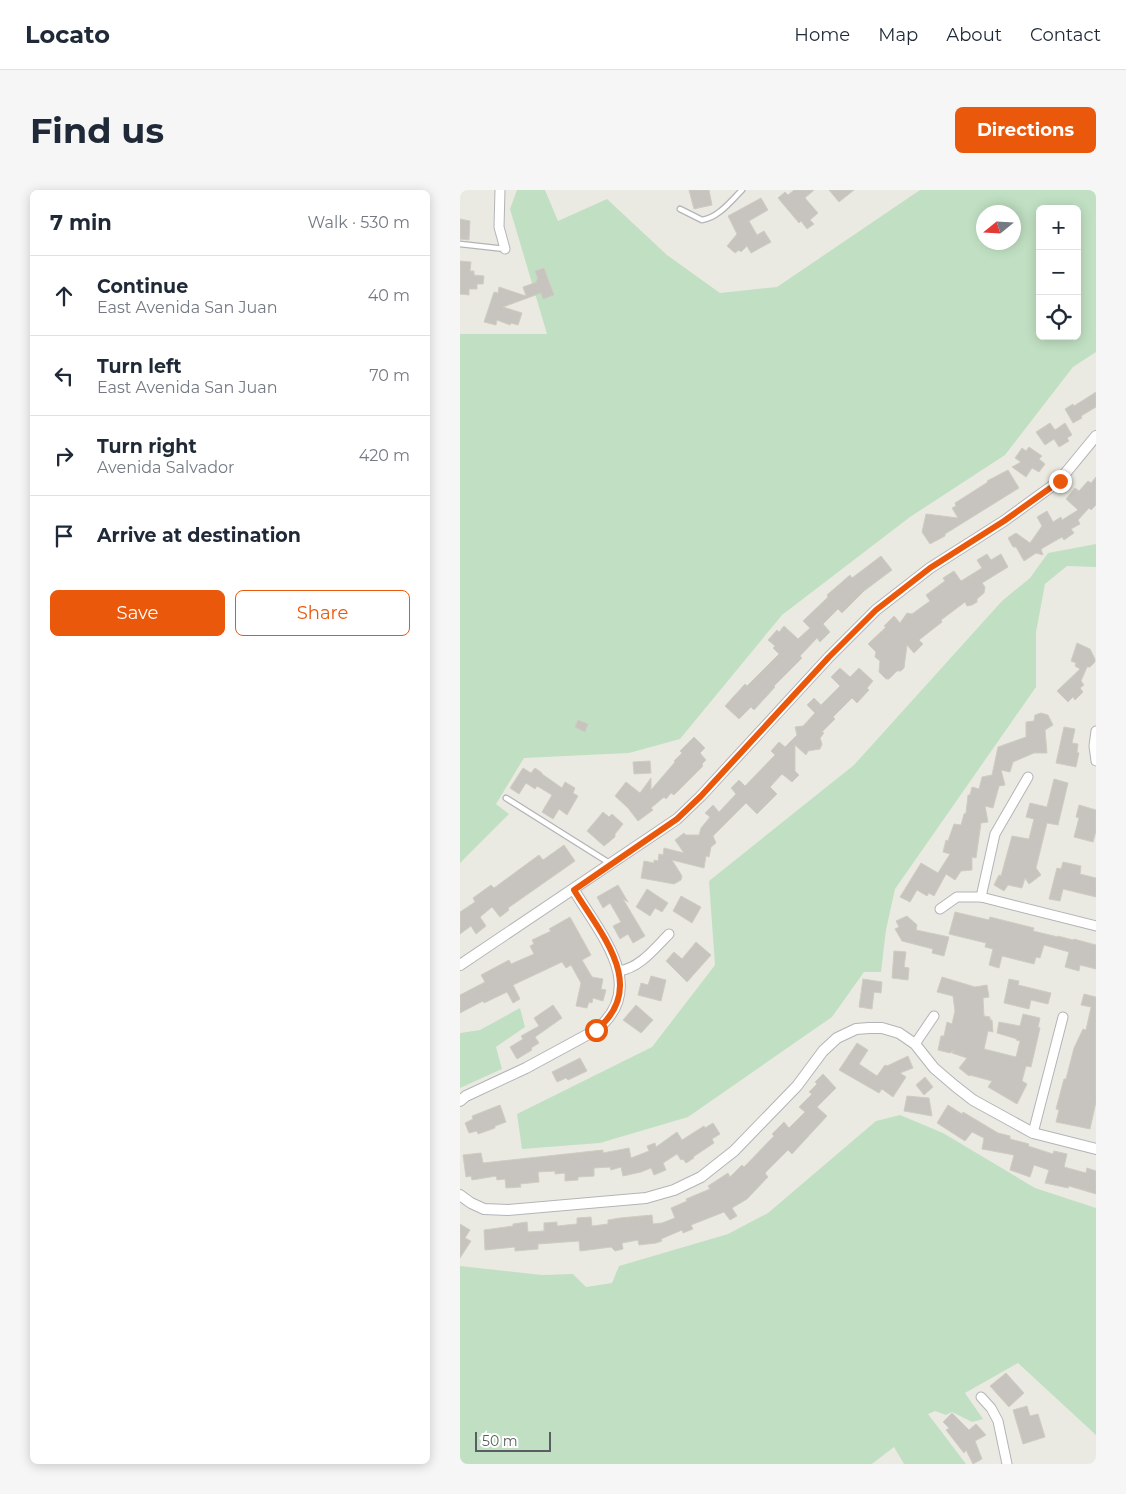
<!DOCTYPE html>
<meta charset="utf-8">
<style>
body{margin:0;font-family:Montserrat,sans-serif;background:#f6f6f7;color:#1f2937}
.controls{position:absolute;right:15px;top:15px;display:grid;overflow:hidden;border-radius:8px;box-shadow:0 2px 12px #0003}
.controls button{width:45px;height:45px;display:grid;place-items:center;padding:0;border:0;border-bottom:1px solid #e0e1e3;background:#fff;color:#1f2937;font:25px sans-serif}
.compass{position:absolute;left:516px;top:15px;width:45px;height:45px;border-radius:50%;background:#fff;box-shadow:0 2px 12px #0003;rotate:252deg}
.scale{position:absolute;left:15px;bottom:12px;width:76px;box-sizing:border-box;padding-left:5px;border:2px solid #5a5d61;border-top:0;font-size:14px;line-height:18px;white-space:nowrap;color:#5a5d61;-webkit-text-stroke:4px #fff;paint-order:stroke}
.stop{position:absolute;width:15px;height:15px;margin:-11px;border:4px solid #ea580c;border-radius:50%;background:#fff}
.stop.end{background:#ea580c;border-color:#fff;box-shadow:0 1px 5px #0008}
.list{margin:0;padding:0;list-style:none}
h2{display:flex;justify-content:space-between;align-items:center;height:65px;margin:0;padding:0 20px;font-size:21px}
h2 small{font-size:16px;font-weight:400;color:#747a83}
.list li{display:grid;grid-template-columns:32px 1fr auto;gap:15px;align-items:center;box-sizing:border-box;height:80px;padding:0 20px;border-top:1px solid #e0e1e3}
.list b{display:block;font-size:19px;white-space:nowrap}
.list p{margin:0;font-size:16px;white-space:nowrap;color:#747a83}
.list em{font-size:16px;font-style:normal;color:#747a83}
.actions{display:flex;gap:10px;padding:15px 20px}
.actions a{flex:1;padding:11px 0;border:1px solid #ea580c;border-radius:8px;text-align:center;font-size:18px;color:#ea580c}
.actions .main{background:#ea580c;color:#fff}
.icon{flex:none;width:28px;height:28px;fill:none;stroke:currentColor;stroke-width:2;stroke-linecap:round;stroke-linejoin:round}
.map{position:relative;flex:none;width:636px;height:1274px;overflow:hidden;border-radius:8px}
header{display:flex;align-items:center;gap:30px;box-sizing:border-box;height:70px;padding:0 25px;background:#fff;border-bottom:1px solid #e0e1e3}
header strong{font-size:24px}
nav{display:flex;gap:28px;margin-inline-start:auto;font-size:18px}
.intro{display:flex;align-items:center;justify-content:space-between;box-sizing:border-box;height:120px;padding:0 30px}
h1{margin:0;font-size:35px}
.button{padding:12px 22px;border-radius:8px;background:#ea580c;color:#fff;font-size:18px;font-weight:700}
main{display:flex;gap:30px;padding:0 30px}
aside{flex:1;background:#fff;border-radius:8px;box-shadow:0 2px 12px #0003}
.map>svg:first-child{display:block}
.green{fill:#c1e0c3;fill-rule:evenodd}
.building{fill:#c7c4bf;stroke:#cfccc1}
.lines{fill:none;stroke-linecap:round;stroke-linejoin:round}
.service-casing{stroke:#b3b4b8;stroke-width:7}
.minor-casing{stroke:#b3b4b8;stroke-width:11}
.tertiary-casing{stroke:#b3b4b8;stroke-width:12}
.service{stroke:#fff;stroke-width:4.5}
.minor{stroke:#fff;stroke-width:9}
.tertiary{stroke:#fff;stroke-width:10}
.route{stroke:#ea580c;stroke-width:6}
</style>
<header>
<strong>Locato</strong>
<nav><a>Home</a><a>Map</a><a>About</a><a>Contact</a></nav>
</header>
<div class="intro"><h1>Find us</h1><a class="button">Directions</a></div>
<main>
<aside>
<h2>7 min<small>Walk · 530 m</small></h2>
<ul class="list">
<li><svg class="icon" aria-label="ahead" viewBox="0 0 24 24"><path d="M12 20V5M6 11l6-6 6 6"/></svg><div><b>Continue</b><p>East Avenida San Juan</p></div><em>40 m</em></li>
<li><svg class="icon" aria-label="left" viewBox="0 0 24 24"><path d="M17 20v-9H6M10 6l-5 5 5 5"/></svg><div><b>Turn left</b><p>East Avenida San Juan</p></div><em>70 m</em></li>
<li><svg class="icon" aria-label="right" viewBox="0 0 24 24"><path d="M7 20v-9h11M14 6l5 5-5 5"/></svg><div><b>Turn right</b><p>Avenida Salvador</p></div><em>420 m</em></li>
<li><svg class="icon" aria-label="arrive" viewBox="0 0 24 24"><path d="M6 21V4h12l-3 4 3 4H6"/></svg><div><b>Arrive at destination</b></div></li>
</ul>
<div class="actions"><a class="main">Save</a><a>Share</a></div>
</aside>
<div class="map">
<svg width="636" height="1274" viewBox="0 0 636 1274">
<rect width="100%" height="100%" fill="#ebeae2"/>
<g class="green">
<path d="M57,0H85L98,31L147,9L207,65L260,103L317,97L460,0H636V162L613,177L545,265L450,327L322,425L220,549L169,563L64,568L36,614L49,624L0,673V144H87L50,19ZM580,19H617V146H580ZM524,22H554V52H524Z"/>
<polygon points="636,354 636,377 607,376 585,394 576,442 576,497 435,699 426,740 421,782 404,782 372,827 228,927 140,953 62,959 57,924 192,857 255,775 249,691 394,575 542,411 570,388 588,363"/>
<polygon points="60,818 65,837 36,857 42,879 0,898 0,843 20,840"/>
<polygon points="440,925 483,943 575,998 636,1018 636,1245 558,1173 505,1203 523,1229 512,1232 492,1222 486,1225 475,1221 468,1224 506,1274 444,1274 434,1257 412,1274 0,1274 0,1076 82,1085 113,1084 126,1097 152,1093 159,1076 268,1044 308,1023 416,931"/>
</g>
<g class="building">
<polygon points="229,0 249,0 252,15 234,19"/>
<polygon points="334,0 354,0 345,8 358,23 350,30 354,34 347,39 341,31 339,33 318,8 325,2 328,5"/>
<polygon points="369,0 394,0 379,12"/>
<polygon points="301,8 308,20 289,31 297,45 304,41 311,52 291,63 287,56 281,62 279,60 275,63 267,56 277,44 268,26"/>
<polygon points="0,29 10,31 9,50 0,49"/>
<polygon points="0,71 11,72 10,81 14,81 14,85 24,86 23,94 17,94 17,99 9,99 9,105 0,104"/>
<polygon points="84,78 94,105 83,109 81,103 43,117 62,123 58,135 51,133 50,135 37,130 36,135 24,132 34,102 38,103 39,97 66,106 63,97 77,92 76,90 78,89 75,81"/>
<polygon points="636,202 636,217 621,226 622,228 613,233 605,219 613,214 614,216"/>
<polygon points="590,233 595,240 605,233 612,245 607,248 609,251 599,257 594,249 585,255 576,242"/>
<polygon points="569,257 582,266 579,269 585,274 579,282 572,278 566,287 552,277 561,272 555,268 562,258 566,261"/>
<polygon points="548,280 559,298 485,344 485,346 470,354 462,342 466,324 498,328 492,318 496,316 495,313 528,292 527,291"/>
<polygon points="636,287 636,315 631,320 629,318 618,330 620,334 611,339 614,343 604,350 602,347 581,359 583,365 576,363 564,371 556,357 553,357 548,348 556,343 570,353 582,336 577,327 587,321 593,332 601,327 602,330 618,320 606,309 615,298 619,301 628,291 631,293"/>
<polygon points="527,364 531,370 541,364 548,377 522,393 525,397 524,403 517,409 517,412 512,415 507,416 505,412 481,430 482,432 459,450 463,454 454,463 447,455 444,478 441,481 437,481 429,489 426,489 419,482 420,471 415,467 416,462 408,454 426,437 424,436 434,426 440,433 447,423 452,424 470,411 466,405 485,391 483,388 494,381 501,391 522,378 517,370"/>
<polygon points="421,366 432,380 404,401 382,423 378,419 363,434 370,442 360,452 357,448 340,466 342,468 314,496 315,497 294,520 291,517 279,529 265,516 285,494 287,496 319,464 313,458 315,456 308,450 317,440 319,442 324,436 338,449 350,438 343,431 368,407 367,405 390,385 392,388"/>
<polygon points="617,453 630,459 635,469 635,472 630,477 627,477 621,491 624,495 620,498 623,502 615,510 613,507 608,512 597,501 620,479 615,476 616,473 611,471"/>
<polygon points="380,478 390,487 399,478 413,491 407,498 409,500 397,513 392,508 373,527 375,529 362,542 364,543 360,548 362,554 360,559 348,561 346,565 335,555 335,581 339,585 332,592 322,584 310,597 317,604 297,624 286,613 253,646 256,653 251,657 249,667 246,666 244,678 212,670 222,686 221,690 214,694 181,688 184,671 194,673 194,670 198,671 199,664 203,665 204,658 224,663 215,650 224,643 226,645 239,645 241,638 250,627 245,623 253,615 259,622 276,604 271,598 279,590 285,596 315,565 311,561 319,552 325,557 337,545 335,537 343,536 355,523 347,515 354,508 361,515 380,496 371,487"/>
<polygon points="581,523 588,525 593,535 585,540 587,563 574,563 553,572 550,582 541,580 545,595 539,596 533,618 525,616 528,632 521,633 516,668 512,667 512,680 501,681 495,690 486,684 474,706 469,703 467,706 457,700 450,712 440,707 461,673 478,683 490,664 483,662 486,650 488,651 494,634 501,635 504,624 506,623 508,605 510,605 512,597 519,599 522,587 532,585 538,557 566,547 566,532 574,531 575,525"/>
<polygon points="118,530 128,534 125,542 115,537"/>
<polygon points="604,537 615,539 612,553 618,554 617,562 619,563 616,577 596,573"/>
<polygon points="234,547 245,558 240,563 246,570 242,574 243,576 214,605 211,603 206,609 204,607 191,618 193,620 178,631 168,618 155,606 166,592 180,603 191,588 191,600 215,572 214,571 222,563 220,561"/>
<polygon points="190,571 191,583 174,584 173,572"/>
<polygon points="63,578 71,583 75,578 82,583 82,584 102,598 105,592 115,598 113,603 118,606 107,625 99,619 93,629 82,622 92,605 77,596 75,599 66,593 59,604 50,598"/>
<polygon points="594,589 608,593 598,635 587,633 576,678 581,685 569,694 565,688 562,698 548,695 544,701 534,695 539,685 541,686 552,646 569,649 574,629 566,627 570,613 587,617"/>
<polygon points="619,615 636,620 636,641 633,652 614,647 619,628 616,627"/>
<polygon points="143,622 149,627 152,624 163,634 155,644 155,647 144,656 127,641"/>
<polygon points="104,655 115,671 48,718 49,720 40,727 32,717 20,727 26,736 16,744 11,736 0,744 0,722 15,712 13,708 31,695 34,698 79,665 83,670"/>
<polygon points="603,672 621,676 620,684 636,688 636,707 603,699 600,711 589,709 597,678 601,679"/>
<polygon points="158,695 168,712 163,709 185,746 173,753 168,744 160,749 153,736 161,732 150,713 143,718 137,707"/>
<polygon points="187,699 208,713 202,722 195,718 190,726 176,717"/>
<polygon points="221,706 241,717 232,733 213,721"/>
<polygon points="495,722 529,730 530,727 574,738 573,741 598,747 598,746 613,750 614,749 636,755 636,779 620,775 619,781 605,777 609,762 584,755 580,768 576,767 574,774 542,766 539,778 529,775 533,759 525,757 526,753 489,744"/>
<polygon points="447,726 457,735 456,740 489,747 484,766 472,763 473,759 442,751 435,739 439,737 436,731"/>
<polygon points="110,727 131,765 122,770 132,787 143,789 141,799 146,800 143,811 133,808 132,813 129,812 127,818 116,816 121,793 111,775 106,778 102,772 53,795 60,809 53,813 47,802 24,813 23,811 0,823 0,805 25,792 21,785 49,770 51,774 74,764 70,756 74,754 72,750 91,741 89,739"/>
<polygon points="236,752 251,765 227,792 206,771 214,762 222,769"/>
<polygon points="434,761 446,762 444,777 449,778 448,790 432,788"/>
<polygon points="191,786 206,790 201,811 178,805 181,793 188,795"/>
<polygon points="482,787 515,797 527,795 529,807 523,808 524,826 530,827 530,830 532,830 533,842 528,841 524,859 556,867 560,851 556,850 557,849 537,843 539,832 560,836 563,824 580,828 578,837 580,838 571,877 566,876 562,891 567,894 557,914 528,897 532,891 510,885 509,886 499,878 507,868 492,863 495,860 490,863 478,860 481,846 484,846 487,832 492,834 495,821 493,806 477,802"/>
<polygon points="403,789 422,792 421,803 414,802 412,819 399,817"/>
<polygon points="549,789 559,791 558,795 591,803 588,814 571,810 569,819 544,813"/>
<polygon points="624,804 636,807 636,912 630,939 596,932 599,920 596,919 604,889 606,889 614,858 623,839 626,840 631,817 621,815"/>
<polygon points="93,815 102,828 75,847 79,853 71,858 72,860 57,869 50,857 63,849 61,846 79,836 74,828"/>
<polygon points="176,815 193,830 181,843 163,830"/>
<polygon points="397,853 408,860 399,874 417,886 425,875 427,876 448,866 453,878 440,883 446,887 433,907 422,899 419,903 379,880"/>
<polygon points="120,868 127,881 108,890 106,888 97,892 92,882"/>
<polygon points="363,884 376,898 357,917 367,926 332,964 328,960 305,983 308,987 287,1009 272,1018 277,1026 270,1030 264,1022 231,1035 233,1039 223,1043 222,1040 201,1049 202,1051 196,1053 179,1055 178,1050 162,1053 163,1059 155,1061 151,1057 120,1061 119,1051 78,1054 78,1059 55,1061 55,1057 25,1060 24,1040 53,1036 53,1034 67,1032 68,1042 84,1041 84,1033 97,1032 97,1036 117,1034 117,1028 131,1027 132,1036 148,1034 148,1030 160,1028 192,1025 193,1034 202,1033 215,1028 211,1018 227,1011 226,1009 250,999 248,996 268,983 270,987 282,975 284,977 314,946 312,944 324,932 329,938 345,922 339,917 352,904 349,902 357,894 355,892"/>
<polygon points="465,887 473,897 464,905 456,895"/>
<polygon points="447,906 469,908 472,926 444,921"/>
<polygon points="40,915 46,932 35,936 35,938 18,944 17,941 9,943 5,933 13,929 12,926"/>
<polygon points="488,915 502,924 503,922 538,943 550,946 550,949 569,954 568,956 593,964 594,961 607,964 604,977 626,983 627,978 636,981 636,1004 609,996 608,998 585,993 589,980 574,975 570,987 550,980 554,965 522,959 524,948 512,942 505,951 477,933"/>
<polygon points="253,933 260,944 252,949 254,953 233,967 234,968 226,973 223,969 221,970 217,964 203,973 206,980 194,985 191,978 181,982 163,986 161,977 151,980 150,977 134,978 134,986 118,987 118,990 105,991 105,983 95,984 95,981 78,982 79,992 60,994 61,997 46,998 45,989 37,990 36,986 12,990 11,986 6,987 3,965 21,963 23,973 143,960 143,963 169,958 171,968 189,961 187,956 195,953 196,957 217,942 222,950 244,936 245,938"/>
<polygon points="0,1034 10,1040 5,1048 11,1051 0,1068"/>
<polygon points="546,1183 564,1203 549,1217 530,1196"/>
<polygon points="567,1216 570,1226 578,1224 585,1247 563,1254 553,1220"/>
<polygon points="492,1223 509,1240 516,1234 526,1245 515,1251 522,1269 513,1274 506,1260 504,1263 486,1240 489,1238 483,1232"/>
</g>
<g class="lines">
<defs>
<g id="service">
<path d="M220,19L242,30C258,28 271,11 282,0"/>
<polyline points="0,54 45,59"/>
<polyline points="46,608 151,674"/>
</g>
<g id="minor">
<polyline points="40,0 39,37 45,59"/>
<polyline points="636,541 634,556 636,571"/>
<polyline points="521,707 535,644 568,587"/>
<polyline points="480,719 497,707 521,707 636,736"/>
<path d="M159,781C180,778 195,758 209,744"/>
<polyline points="455,854 474,826"/>
<polyline points="573,943 603,827"/>
<polyline points="521,1207 531,1218 538,1231 547,1274"/>
</g>
<g id="tertiary">
<polyline points="0,775 217,629 241,606 369,467 416,420 470,378 544,331 599,291 636,246"/>
<path d="M0,911L6,906L66,878L136,840C190,797 139,743 114,700"/>
<polyline points="0,1005 11,1013 24,1019 48,1020 186,1008 214,1000 241,987 274,961 337,896 363,861 377,848 396,839 409,838 422,838 439,843 455,854 474,878 495,896 513,910 573,943 636,959"/>
</g>
</defs>
<use href="#service" class="service-casing"/>
<use href="#minor" class="minor-casing"/>
<use href="#tertiary" class="tertiary-casing"/>
<use href="#service" class="service"/>
<use href="#minor" class="minor"/>
<use href="#tertiary" class="tertiary"/>
</g>
<g class="lines">
<path class="route" d="M136,840C190,797 140,743 114,700L217,629L241,606L369,467L416,420L470,378L544,331L600,291"/>
</g>
</svg>
<div class="controls">
<button>+</button>
<button>−</button>
<button><svg class="icon" aria-label="locate" viewBox="0 0 24 24"><circle cx="12" cy="12" r="6"/><path d="M12 2v4M12 18v4M2 12h4M18 12h4"/></svg></button>
</div>
<svg class="compass" viewBox="-18 -18 36 36"><path d="M0-13l5 13h-10z" fill="#e53935"/><path d="M0 13l5-13h-10z" fill="#747a83"/></svg>
<div class="scale">50 m</div>
<div class="stop" style="left:136px;top:840px"></div>
<div class="stop end" style="left:600px;top:291px"></div>
</div>
</main>
